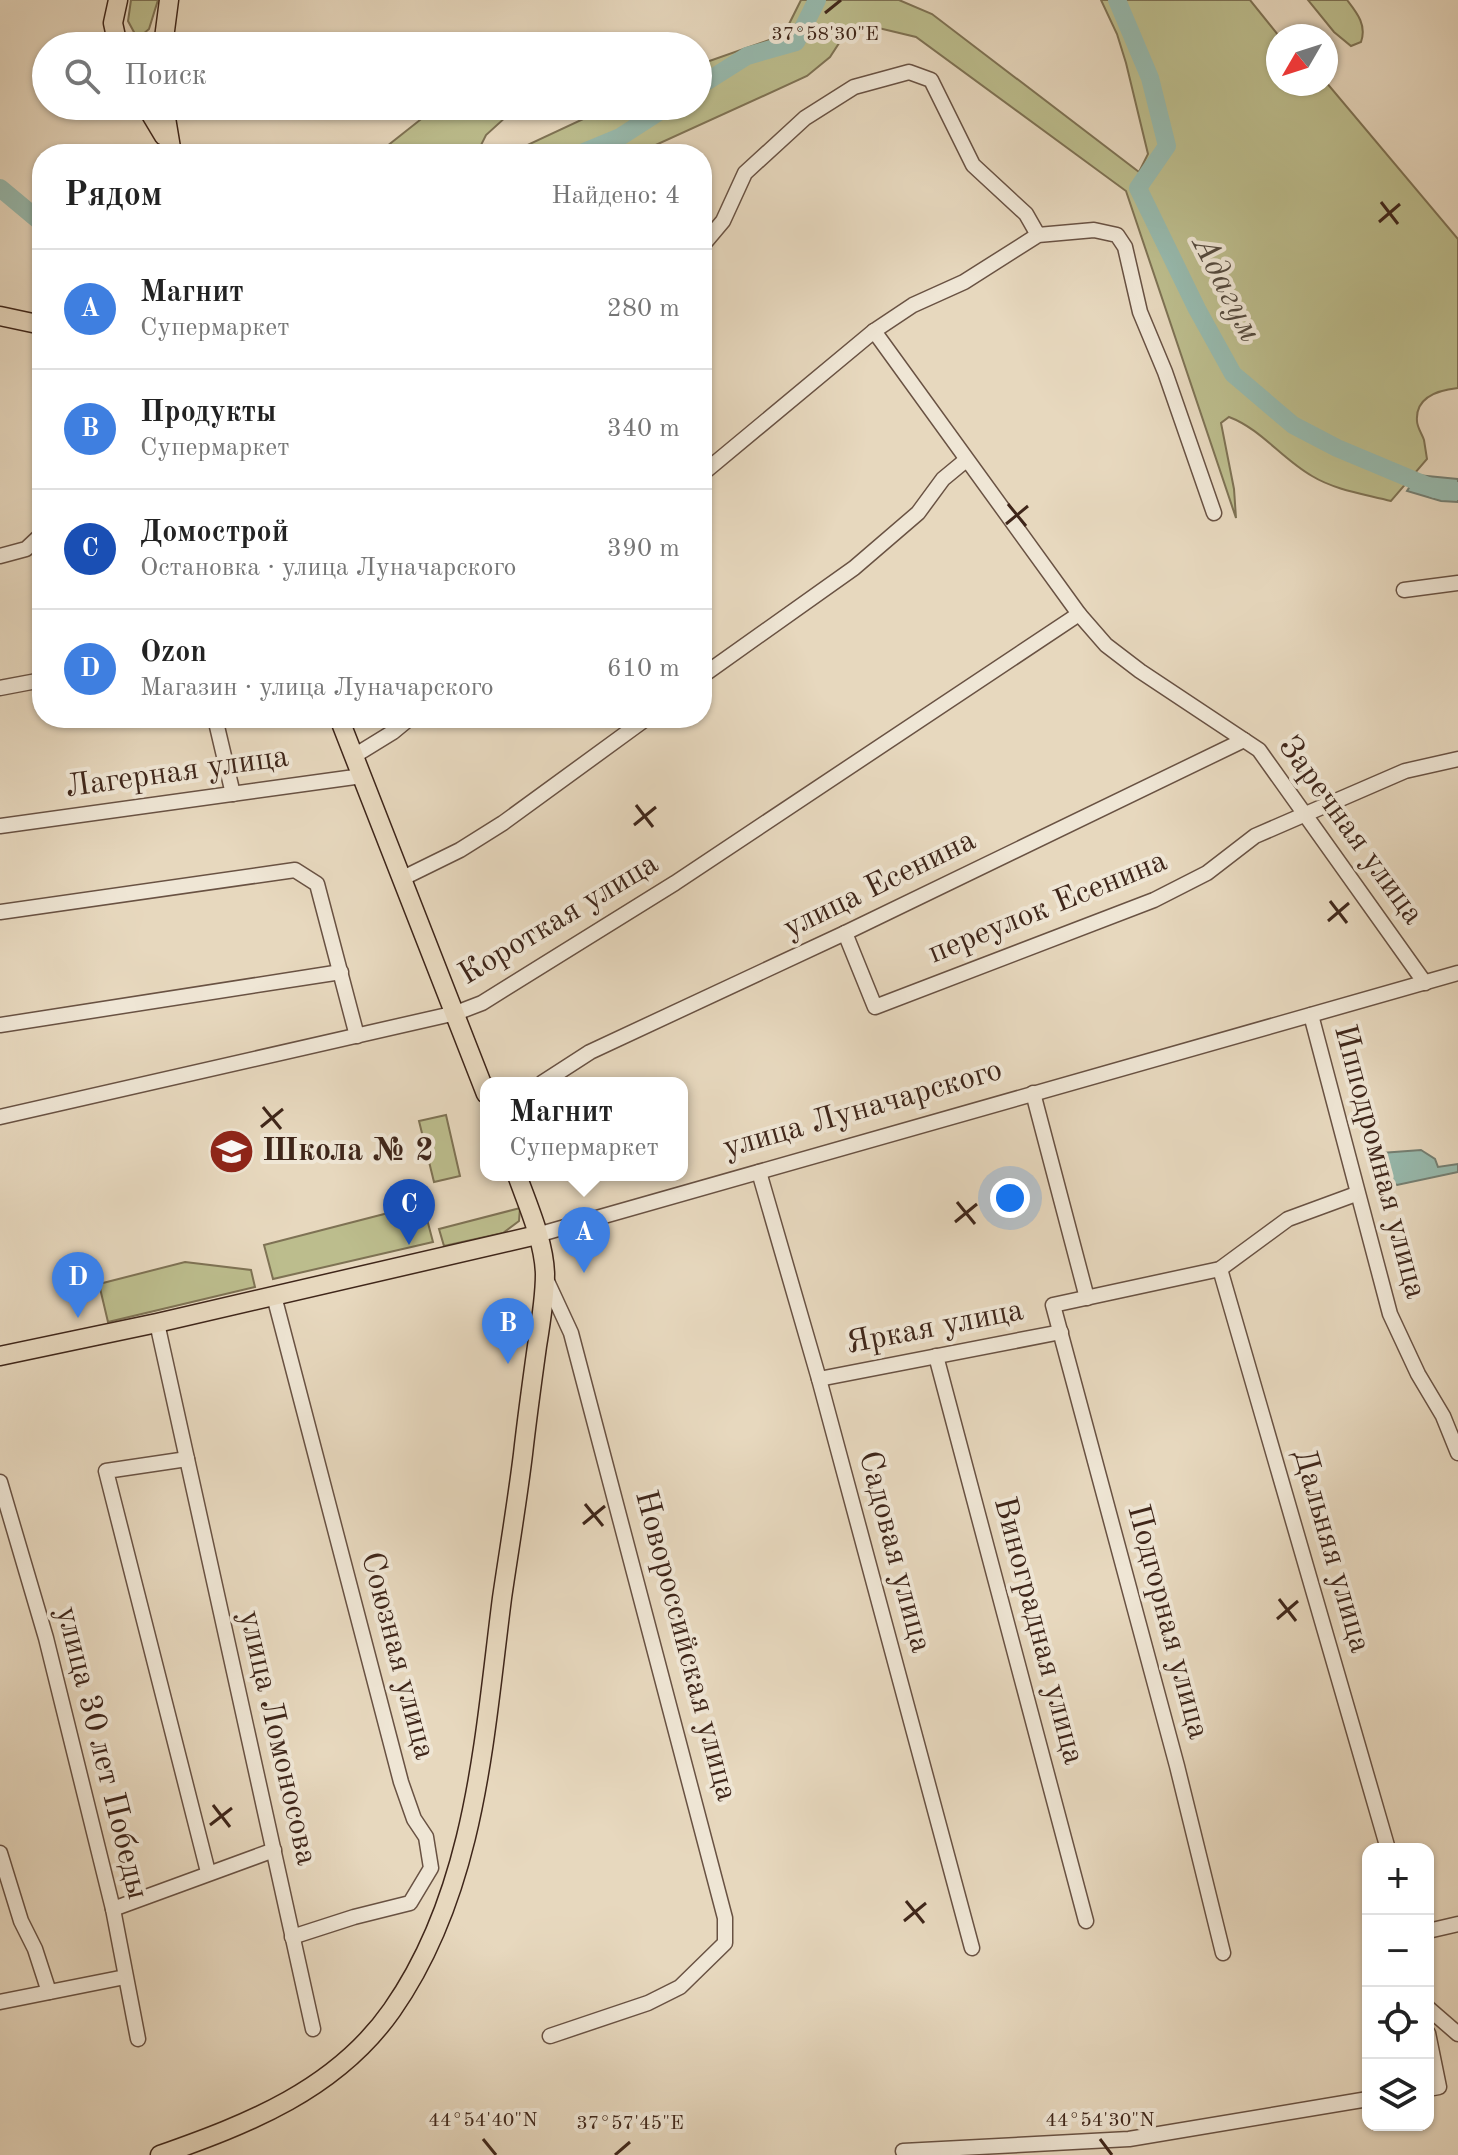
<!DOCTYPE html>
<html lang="ru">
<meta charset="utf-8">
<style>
body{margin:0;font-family:"Old Standard TT",serif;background:#f6f6f6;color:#222}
.controls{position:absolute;right:24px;bottom:24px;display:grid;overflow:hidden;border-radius:16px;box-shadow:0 2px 6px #0004}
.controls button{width:72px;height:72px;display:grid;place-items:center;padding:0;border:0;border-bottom:2px solid #e0e0e0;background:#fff;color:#222;font:40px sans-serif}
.compass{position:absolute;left:1266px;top:24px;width:72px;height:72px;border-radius:50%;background:#fff;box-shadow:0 2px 6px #0004;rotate:231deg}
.you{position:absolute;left:1010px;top:1198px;width:28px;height:28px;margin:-20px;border:6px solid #fff;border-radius:50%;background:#1a73e8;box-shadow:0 0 0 12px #1a73e833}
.badge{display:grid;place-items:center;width:52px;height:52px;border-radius:50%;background:#8f2418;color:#fff;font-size:26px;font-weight:700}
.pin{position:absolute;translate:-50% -66px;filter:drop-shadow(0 2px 4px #0008)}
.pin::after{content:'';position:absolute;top:42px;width:28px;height:24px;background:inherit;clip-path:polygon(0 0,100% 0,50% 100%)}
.popup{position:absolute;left:480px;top:1077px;width:208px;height:104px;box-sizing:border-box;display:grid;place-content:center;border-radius:16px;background:#fff;filter:drop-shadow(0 2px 6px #0005);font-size:26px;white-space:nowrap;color:#767676}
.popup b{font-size:30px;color:#222}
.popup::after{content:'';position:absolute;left:50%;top:100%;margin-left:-16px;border:16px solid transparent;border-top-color:#fff}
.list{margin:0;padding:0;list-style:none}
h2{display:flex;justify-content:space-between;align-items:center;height:104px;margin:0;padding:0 32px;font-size:34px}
h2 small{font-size:26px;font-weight:400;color:#767676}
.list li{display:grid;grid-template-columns:52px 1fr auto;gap:24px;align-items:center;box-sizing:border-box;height:120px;padding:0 32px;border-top:2px solid #e0e0e0}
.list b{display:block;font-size:30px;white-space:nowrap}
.list p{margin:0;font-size:26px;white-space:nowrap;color:#767676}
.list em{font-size:26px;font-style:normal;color:#767676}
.icon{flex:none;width:44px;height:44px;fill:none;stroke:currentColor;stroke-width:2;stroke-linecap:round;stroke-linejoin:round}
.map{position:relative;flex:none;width:1458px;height:2155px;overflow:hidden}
.search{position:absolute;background:#fff;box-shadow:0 2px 6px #0004;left:32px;top:32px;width:680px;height:88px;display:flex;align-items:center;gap:20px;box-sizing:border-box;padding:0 28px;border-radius:44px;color:#767676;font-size:30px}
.panel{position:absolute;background:#fff;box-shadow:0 2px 6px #0004;left:32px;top:144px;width:680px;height:584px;border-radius:32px}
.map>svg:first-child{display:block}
.green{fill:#bcbd8d;stroke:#7e7254;stroke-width:2}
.water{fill:#97baae;stroke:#747f73;stroke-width:2}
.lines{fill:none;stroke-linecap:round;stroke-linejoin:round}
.river{stroke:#97baae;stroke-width:18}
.minor-casing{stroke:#695243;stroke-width:17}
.major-casing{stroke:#3f261a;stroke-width:21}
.minor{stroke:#efe6d5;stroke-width:14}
.major{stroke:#e7d8be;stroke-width:18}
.ticks{fill:none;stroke:#3f261a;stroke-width:3}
.labels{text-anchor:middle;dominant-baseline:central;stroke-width:8;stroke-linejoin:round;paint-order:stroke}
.street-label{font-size:32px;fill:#3f261a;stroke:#efe6d5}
.poi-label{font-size:32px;font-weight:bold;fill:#3f261a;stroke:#efe6d5;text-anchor:start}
.water-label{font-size:34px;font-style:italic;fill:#554b3f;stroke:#efe6d5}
.ticks-label{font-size:20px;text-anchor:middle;fill:#3f261a;stroke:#efe6d5;stroke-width:8;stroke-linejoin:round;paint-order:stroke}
</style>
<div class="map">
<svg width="1458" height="2155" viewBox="0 0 1458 2155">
<rect width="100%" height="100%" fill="#e7d8be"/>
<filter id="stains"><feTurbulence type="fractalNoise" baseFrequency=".0025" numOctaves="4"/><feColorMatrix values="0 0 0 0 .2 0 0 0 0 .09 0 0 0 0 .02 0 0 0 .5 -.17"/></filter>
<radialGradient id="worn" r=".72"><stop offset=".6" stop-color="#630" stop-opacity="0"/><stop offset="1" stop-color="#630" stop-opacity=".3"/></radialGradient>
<g class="green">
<polygon points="131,0 158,0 149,29 142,35 135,34 128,21"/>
<path d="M801,0H899L932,14L1139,172L1148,154L1126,63L1117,34L1101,0H1250L1279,36L1278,84L1326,82L1458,239V388C1439,390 1415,396 1417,421C1417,427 1422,434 1424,440C1425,446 1426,453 1427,459L1391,501C1364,494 1335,490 1312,476C1282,459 1261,429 1229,417L1221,423L1234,489L1236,518L1126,191L916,37L862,24L845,34L830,57L807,76L636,154H508L611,106H698V65L772,39L788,26Z"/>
<path d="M1308,0H1347C1357,13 1367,25 1361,42L1351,46L1334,32Z"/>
<polygon points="444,106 518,106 486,135 478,151 483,154 377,154 425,116"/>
<polygon points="446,1115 460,1176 434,1182 419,1121"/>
<polygon points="423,1204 433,1242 273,1279 264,1245"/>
<polygon points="520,1208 519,1221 503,1233 444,1246 439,1229"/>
<polygon points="185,1262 251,1270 255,1287 108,1322 99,1284"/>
</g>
<g class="water">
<polygon points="1417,475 1458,479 1458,502 1441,501 1407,491"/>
<polygon points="1421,1150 1435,1159 1438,1167 1458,1164 1458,1172 1397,1185 1375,1175 1375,1160 1381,1153"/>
</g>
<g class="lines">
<g class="river">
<polyline points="1117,0 1150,78 1167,146 1138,188 1197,309 1233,374 1293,425 1337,448 1435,489 1458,491"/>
<polyline points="698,87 747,56 796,42 817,0"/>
<polyline points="579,154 620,137 668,106"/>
<polyline points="0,188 42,223"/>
</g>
<defs>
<g id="minor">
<polyline points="702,246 723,221 745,173 805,118 854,87 909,72 931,80 973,165 1026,214 1038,235"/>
<polyline points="874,331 1079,614 1106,645 1140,671 1259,750 1425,983"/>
<polyline points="702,474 874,331 913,305 964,282 1038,235 1094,230 1117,235 1125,247 1140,312 1165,372 1214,513"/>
<polyline points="0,556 26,549 42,534"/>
<polyline points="1404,590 1458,583"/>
<polyline points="702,676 854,568 918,513 943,479 966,460"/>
<polyline points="0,688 42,680"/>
<polyline points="215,718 233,794"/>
<polyline points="354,756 393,732 410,718"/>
<polyline points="0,826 362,776"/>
<polyline points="403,878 460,850 503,823 647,718"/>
<polyline points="0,912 295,870 317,884 357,1036"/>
<polyline points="845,933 875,1007 1154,900 1207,873 1255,836 1405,771 1458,759"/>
<polyline points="1311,1015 1390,1314 1418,1374 1443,1416 1458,1453"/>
<polyline points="0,1025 341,972"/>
<polyline points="542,1083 590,1052 845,933 1244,740"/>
<polyline points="1033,1093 1087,1298"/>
<polyline points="0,1117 456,1013 482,1003 675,883 1079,614"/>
<polyline points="759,1172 819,1379 972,1948"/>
<polyline points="537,1235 1458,973"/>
<polyline points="1220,1269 1388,1849"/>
<polyline points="546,1279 571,1333 725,1918 725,1943 680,1987 648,2003 550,2036"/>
<polyline points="274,1296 401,1782 414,1819 426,1837 431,1868 410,1903 354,1917 292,1937"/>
<polyline points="157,1323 313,2029"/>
<polyline points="936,1356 1086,1921"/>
<polyline points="819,1379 1061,1332"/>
<polyline points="187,1459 106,1471 208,1872"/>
<polyline points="0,1482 46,1638 113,1909 138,2039"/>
<polyline points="0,1853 21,1921 35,1949 49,1992"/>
<polyline points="113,1909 274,1850"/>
<polyline points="1428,1931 1458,1924"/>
<polyline points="1223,1953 1177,1766 1053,1305 1220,1269 1288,1219 1356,1194"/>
<polyline points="0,2002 125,1977"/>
<polyline points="1428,2008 1458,2034"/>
<polyline points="1428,2033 1439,2087 1428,2089"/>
<polyline points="903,2151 1129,2139 1368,2099"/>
</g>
<g id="major">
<polyline points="118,0 113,23 118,46"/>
<polyline points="163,46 169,0"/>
<polyline points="146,106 164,136"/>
<polyline points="164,106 172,154"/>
<polyline points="0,316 42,325"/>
<polyline points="339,718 486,1094"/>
<polyline points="0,1356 157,1323 537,1235"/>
<path d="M160,2155C248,2124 336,2090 392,2010C476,1890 484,1738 502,1598C509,1550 517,1503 523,1454C527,1418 532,1382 537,1346C541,1322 545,1298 545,1274C544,1241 528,1206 517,1175"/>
</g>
</defs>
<use href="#minor" class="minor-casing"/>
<use href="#major" class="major-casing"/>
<use href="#minor" class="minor"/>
<use href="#major" class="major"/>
</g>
<path class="ticks" d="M825,13L841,0M1381,202L1398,224M1379,222L1400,204M1008,504L1026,526M1006,524L1028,506M636,805L653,827M634,825L656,807M1330,901L1347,923M1328,921L1349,903M263,1107L281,1129M261,1127L283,1109M957,1202L975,1224M955,1222L977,1204M585,1504L603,1526M583,1524L605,1506M1279,1599L1296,1621M1277,1619L1298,1601M213,1805L230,1827M210,1825L232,1808M906,1901L924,1923M904,1921L926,1903M483,2139L496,2155M1100,2139L1112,2155M615,2155L630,2142"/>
<defs>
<symbol id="school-disc" viewBox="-11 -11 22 22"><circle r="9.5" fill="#8f2418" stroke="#efe6d5"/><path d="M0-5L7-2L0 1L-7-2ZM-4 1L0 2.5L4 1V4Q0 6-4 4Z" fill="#fff"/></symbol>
</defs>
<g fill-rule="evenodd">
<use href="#school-disc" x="206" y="1126" width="51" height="51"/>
</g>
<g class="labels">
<g class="street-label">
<text transform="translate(177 773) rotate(-8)">Лагерная улица</text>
<text transform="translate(1350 831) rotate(54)">Заречная улица</text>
<text transform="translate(880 885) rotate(-26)">улица Есенина</text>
<text transform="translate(1048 908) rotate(-22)">переулок Есенина</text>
<text transform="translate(559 920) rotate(-31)">Короткая улица</text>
<text transform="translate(863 1110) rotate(-16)">улица Луначарского</text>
<text transform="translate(1379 1162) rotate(75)">Ипподромная улица</text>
<text transform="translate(935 1328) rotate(-11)">Яркая улица</text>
<text transform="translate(1331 1551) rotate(74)">Дальняя улица</text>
<text transform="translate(894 1552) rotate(75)">Садовая улица</text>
<text transform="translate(1167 1622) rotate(75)">Подгорная улица</text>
<text transform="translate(1038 1631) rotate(75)">Виноградная улица</text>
<text transform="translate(685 1646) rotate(75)">Новороссийская улица</text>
<text transform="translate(397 1656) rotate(75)">Союзная улица</text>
<text transform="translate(277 1738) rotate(77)">улица Ломоносова</text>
<text transform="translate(101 1753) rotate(76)">улица 30 лет Победы</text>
</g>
<g class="poi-label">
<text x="262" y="1152">Школа № 2</text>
</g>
<g class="water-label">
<text transform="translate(1226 289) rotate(63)">Адагум</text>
</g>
</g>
<g class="ticks-label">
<text x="825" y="40">37°58'30"E</text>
<text x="483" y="2126">44°54'40"N</text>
<text x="1100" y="2126">44°54'30"N</text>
<text x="630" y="2129">37°57'45"E</text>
</g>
<rect width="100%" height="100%" filter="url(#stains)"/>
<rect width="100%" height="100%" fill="url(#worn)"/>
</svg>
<div class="controls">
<button>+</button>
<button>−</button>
<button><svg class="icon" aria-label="locate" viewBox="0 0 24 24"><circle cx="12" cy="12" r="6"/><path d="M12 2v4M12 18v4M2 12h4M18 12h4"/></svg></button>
<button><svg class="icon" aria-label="layers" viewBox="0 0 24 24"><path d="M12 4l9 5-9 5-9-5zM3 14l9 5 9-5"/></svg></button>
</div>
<svg class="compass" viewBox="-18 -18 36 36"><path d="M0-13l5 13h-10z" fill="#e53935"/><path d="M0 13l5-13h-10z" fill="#767676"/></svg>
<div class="you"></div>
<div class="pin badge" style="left:584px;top:1273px;background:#3f7fe0">A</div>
<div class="popup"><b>Магнит</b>Супермаркет</div>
<div class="pin badge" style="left:508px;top:1364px;background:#3f7fe0">B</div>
<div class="pin badge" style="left:409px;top:1245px;background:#1a4fb4">C</div>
<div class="pin badge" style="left:78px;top:1318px;background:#3f7fe0">D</div>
<div class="search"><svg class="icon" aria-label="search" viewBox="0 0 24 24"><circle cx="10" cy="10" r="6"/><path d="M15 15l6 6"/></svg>Поиск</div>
<section class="panel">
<h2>Рядом<small>Найдено: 4</small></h2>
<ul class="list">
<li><span class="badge" style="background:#3f7fe0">A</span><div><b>Магнит</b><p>Супермаркет</p></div><em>280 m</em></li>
<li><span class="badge" style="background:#3f7fe0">B</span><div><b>Продукты</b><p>Супермаркет</p></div><em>340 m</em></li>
<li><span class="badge" style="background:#1a4fb4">C</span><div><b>Домострой</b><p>Остановка · улица Луначарского</p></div><em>390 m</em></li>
<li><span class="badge" style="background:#3f7fe0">D</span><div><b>Ozon</b><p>Магазин · улица Луначарского</p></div><em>610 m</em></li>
</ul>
</section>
</div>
